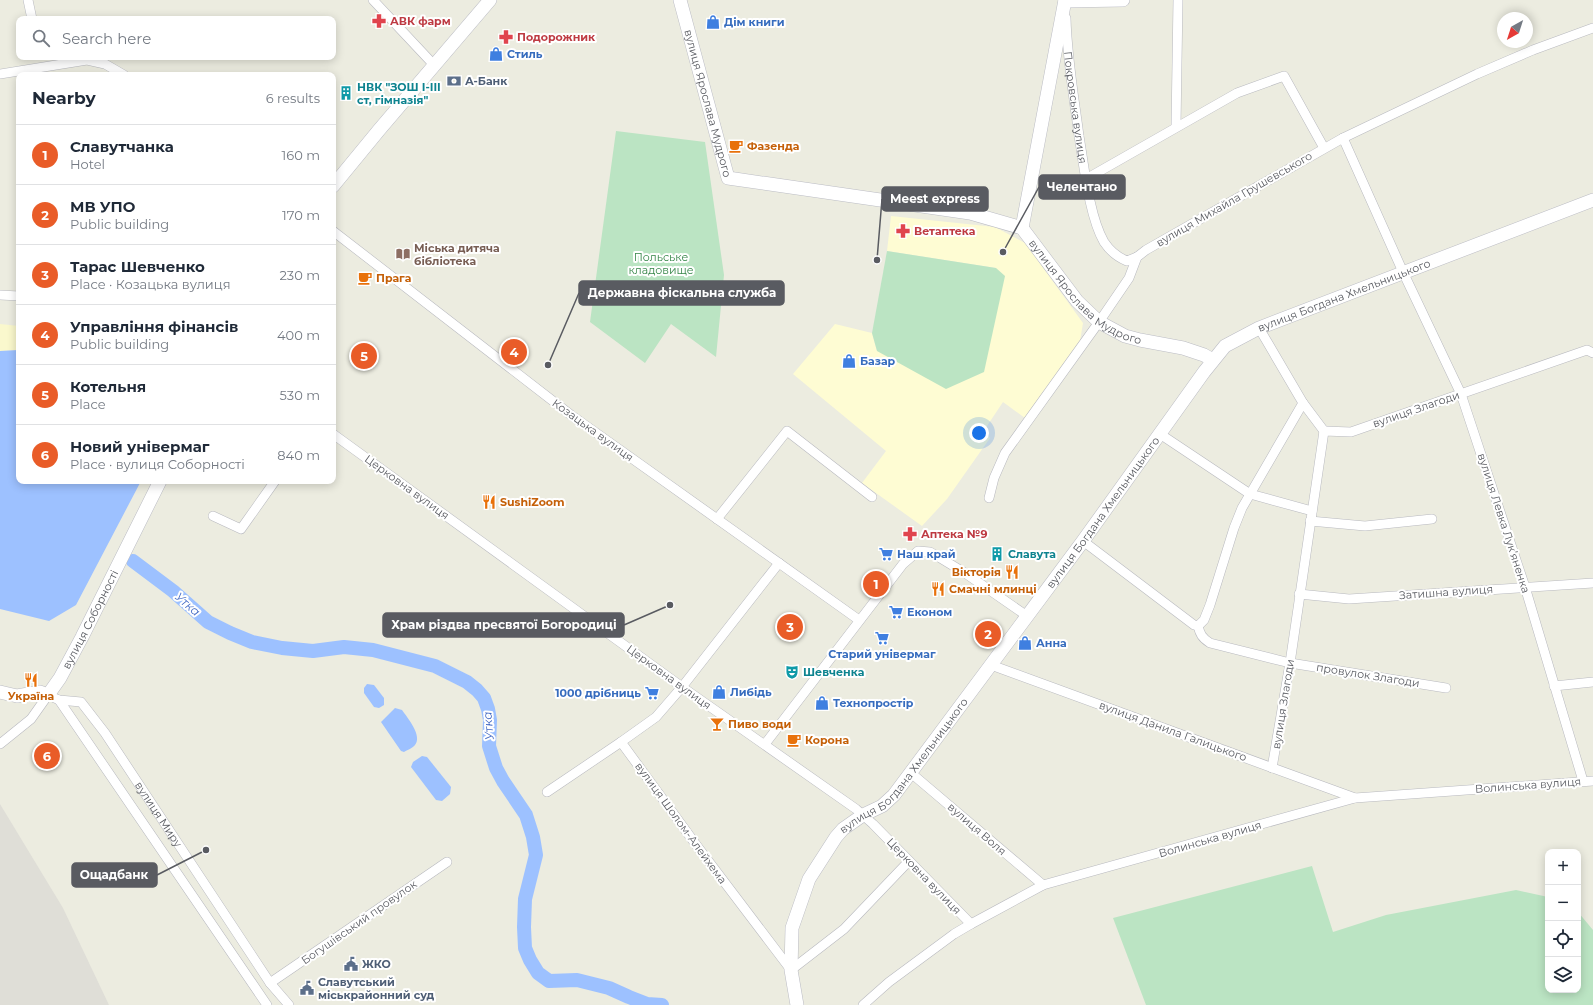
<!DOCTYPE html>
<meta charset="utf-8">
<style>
body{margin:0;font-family:Montserrat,sans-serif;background:#f2f2f3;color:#1f2937}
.controls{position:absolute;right:12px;bottom:12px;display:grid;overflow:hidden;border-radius:8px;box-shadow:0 2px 10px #0003}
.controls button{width:36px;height:36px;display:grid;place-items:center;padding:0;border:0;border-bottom:1px solid #e0e1e3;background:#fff;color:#1f2937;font:20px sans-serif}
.compass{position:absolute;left:1497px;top:12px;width:36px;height:36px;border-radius:50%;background:#fff;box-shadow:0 2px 10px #0003;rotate:219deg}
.you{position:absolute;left:979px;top:433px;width:14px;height:14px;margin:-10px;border:3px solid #fff;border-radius:50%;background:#1a73e8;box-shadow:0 0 0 6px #1a73e833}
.badge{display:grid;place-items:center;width:26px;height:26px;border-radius:50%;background:#e95c28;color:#fff;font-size:13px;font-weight:700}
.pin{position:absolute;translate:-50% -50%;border:2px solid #fff;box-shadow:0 1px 4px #0006}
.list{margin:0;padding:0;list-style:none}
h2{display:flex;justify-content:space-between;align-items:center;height:52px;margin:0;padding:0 16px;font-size:17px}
h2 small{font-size:13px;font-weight:400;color:#747a83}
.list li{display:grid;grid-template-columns:26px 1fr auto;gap:12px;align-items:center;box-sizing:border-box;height:60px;padding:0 16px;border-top:1px solid #e0e1e3}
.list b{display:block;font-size:15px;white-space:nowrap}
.list p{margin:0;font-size:13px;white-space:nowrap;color:#747a83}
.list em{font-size:13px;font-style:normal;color:#747a83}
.icon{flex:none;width:22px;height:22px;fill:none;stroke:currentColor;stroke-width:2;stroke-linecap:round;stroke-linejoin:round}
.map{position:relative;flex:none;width:1593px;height:1005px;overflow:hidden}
.search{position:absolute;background:#fff;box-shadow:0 2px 10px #0003;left:16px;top:16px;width:320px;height:44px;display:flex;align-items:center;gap:10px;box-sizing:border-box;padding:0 14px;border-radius:8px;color:#747a83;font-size:15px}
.panel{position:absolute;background:#fff;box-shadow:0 2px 10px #0003;left:16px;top:72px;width:320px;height:412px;border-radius:8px}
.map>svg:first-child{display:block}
.commercial{fill:#fefcd3}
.industrial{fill:#dfded7}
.green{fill:#bbe4c3}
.sand{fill:#faf8cd}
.water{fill:#9dc1ff}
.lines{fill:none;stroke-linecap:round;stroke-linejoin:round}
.river{stroke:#9dc1ff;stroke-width:14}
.street-casing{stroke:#b8b9bf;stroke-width:10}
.secondary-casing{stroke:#bbbcc4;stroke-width:14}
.street{stroke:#fff;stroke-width:9}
.secondary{stroke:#fff;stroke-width:13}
.labels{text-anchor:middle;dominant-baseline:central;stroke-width:4;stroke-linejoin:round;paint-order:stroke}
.health-label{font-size:11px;font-weight:bold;fill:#be3a42;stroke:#fff;text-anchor:start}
.shop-label{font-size:11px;font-weight:bold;fill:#366cbe;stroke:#fff;text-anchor:start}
.service-label{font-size:11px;font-weight:bold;fill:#4e5e75;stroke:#fff;text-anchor:start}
.culture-label{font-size:11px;font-weight:bold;fill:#0d838f;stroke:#fff;text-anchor:start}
.street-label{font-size:11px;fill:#595b61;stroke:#fff}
.food-label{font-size:11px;font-weight:bold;fill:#c56008;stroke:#fff;text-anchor:start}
.education-label{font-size:11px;font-weight:bold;fill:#785e54;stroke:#fff;text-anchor:start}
.park-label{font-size:11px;fill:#348547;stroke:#fff}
.water-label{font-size:12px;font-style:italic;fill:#3f66c2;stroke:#fff}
.leader{fill:none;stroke:#595b61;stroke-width:1.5}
.callout-dot{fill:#595b61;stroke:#fff;stroke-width:1.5}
.callout{fill:#595b61;stroke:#595b61;stroke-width:1.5}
.callout-label{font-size:12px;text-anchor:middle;font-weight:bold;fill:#fff}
</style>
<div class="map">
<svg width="1593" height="1005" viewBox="0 0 1593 1005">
<rect width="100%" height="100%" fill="#ecece0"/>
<polygon class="commercial" points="891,216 995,227 1025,243 1083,323 1080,341 1025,418 1003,402 983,432 990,438 947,499 922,526 862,483 886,451 793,374 835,324 872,333 877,351 996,268 887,251"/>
<polygon class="industrial" points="0,804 63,908 109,1005 0,1005"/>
<g class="green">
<polygon points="616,131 705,142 724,275 716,357 671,324 645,363 590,322"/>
<polygon points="887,251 996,268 1005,276 984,372 946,389 877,351 872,333"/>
<polygon points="1312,866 1333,932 1386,915 1516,890 1548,897 1548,990 1578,990 1578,912 1593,930 1593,1005 1146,1005 1113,918"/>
</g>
<polygon class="sand" points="0,324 19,326 19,350 0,351"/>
<g class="water">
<polygon points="19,350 19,481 141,481 76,605 49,621 0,609 0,351"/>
<polygon points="367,684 374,685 384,698 384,705 379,708 374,707 364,693 364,688"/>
<path d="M395,708L402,710C407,717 423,736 415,745C413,748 407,750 404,752L401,751L381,722Z"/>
<polygon points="422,756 427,757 451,787 450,794 442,801 436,800 411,767 413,762"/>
</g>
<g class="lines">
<polyline class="river" points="133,561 173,591 208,622 230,633 252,642 282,648 313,651 344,647 373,650 435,666 467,682 477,690 484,698 488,709 490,720 489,746 496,768 503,781 526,815 533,837 536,855 525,899 524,927 525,948 530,960 538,973 549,981 577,980 609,988 629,997 647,1004 662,1005"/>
<defs>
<g id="street">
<polyline points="28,0 32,19"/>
<polyline points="373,0 434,65"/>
<path id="s1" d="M1066,18C1067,58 1074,97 1079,136C1084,165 1089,216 1104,242C1110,251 1117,257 1127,261L1137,257"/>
<polyline points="0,74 87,60 105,64 124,75"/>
<polyline points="1176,126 1178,0"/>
<polyline points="1343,138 1403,272 1461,394 1525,587 1583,781"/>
<polyline points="1086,179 1237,93 1284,76 1324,148"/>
<polyline points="333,231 571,415 859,620"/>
<polyline points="0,295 19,296"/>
<polyline points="1259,328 1303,403 1324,431"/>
<polyline points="333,434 682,687 856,809 873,824 971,924"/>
<polyline points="1160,434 1250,494 1312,511"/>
<polyline points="989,498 994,478 1005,453 1099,322 1129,278 1137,257 1146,250 1343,138 1477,74 1533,50 1593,28"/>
<polyline points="213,516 241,529 275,481"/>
<polyline points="717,519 787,431 872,497"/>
<polyline points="1310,521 1365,526 1432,519"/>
<polyline points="1083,541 1194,625 1198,626 1204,620 1210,605 1234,528 1242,508 1303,403"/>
<polyline points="779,563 682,687 656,717 621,742 697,846 791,970 844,929 909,861"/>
<polyline points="1299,594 1349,599 1593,583"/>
<path d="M1198,626C1200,634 1202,638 1210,643L1290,663L1446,688"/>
<polyline points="991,665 1355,798"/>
<polyline points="1554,686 1593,682"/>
<polyline points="59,700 267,1005"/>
<path id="s2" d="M0,744L31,719L48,695L59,700L81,702L105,733L270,983L289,1005"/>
<polyline points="765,744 903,564 918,551 930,552 937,556 965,573 1027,616"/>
<polyline points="1272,768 1290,663 1324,431 1351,432 1587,350 1593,353"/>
<polyline points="911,773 1043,885"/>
<polyline points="547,792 621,742"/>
<polyline points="270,983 447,862"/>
<polyline points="863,1005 889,982 954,934 971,924 1043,885 1355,798 1593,781"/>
</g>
<g id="secondary">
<path id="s3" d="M680,0L728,178L970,213L1022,228L1077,301L1099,322L1125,336L1140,340L1183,348L1204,355L1213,360"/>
<polyline points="1065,1 1123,0"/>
<polyline points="333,186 379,130 490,0"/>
<polyline points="1022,228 1065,0"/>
<path id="s4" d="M0,692L17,696L40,692L48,695L60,678L82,637L160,481"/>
<path id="s5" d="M797,1005L791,970L792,928L809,879L836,837L843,829L863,815L882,806L894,795L1083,541L1204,372L1225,346L1259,328L1593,200"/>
</g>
</defs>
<use href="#street" class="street-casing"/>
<use href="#secondary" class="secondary-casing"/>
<use href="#street" class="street"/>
<use href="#secondary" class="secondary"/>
</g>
<defs>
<symbol id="pharmacy-bare" viewBox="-9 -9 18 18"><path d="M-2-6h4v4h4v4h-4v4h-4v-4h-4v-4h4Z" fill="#e0444e" stroke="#fff" stroke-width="2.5" paint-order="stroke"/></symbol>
<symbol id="shop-bare" viewBox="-9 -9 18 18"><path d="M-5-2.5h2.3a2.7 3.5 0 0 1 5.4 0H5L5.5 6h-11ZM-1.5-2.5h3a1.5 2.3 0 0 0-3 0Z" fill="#3f7fe0" stroke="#fff" stroke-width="2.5" paint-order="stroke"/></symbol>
<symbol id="bank-bare" viewBox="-9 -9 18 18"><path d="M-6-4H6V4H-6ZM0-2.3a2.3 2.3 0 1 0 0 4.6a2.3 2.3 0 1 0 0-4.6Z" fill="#5c6f8a" stroke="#fff" stroke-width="2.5" paint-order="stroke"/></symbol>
<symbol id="building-bare" viewBox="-9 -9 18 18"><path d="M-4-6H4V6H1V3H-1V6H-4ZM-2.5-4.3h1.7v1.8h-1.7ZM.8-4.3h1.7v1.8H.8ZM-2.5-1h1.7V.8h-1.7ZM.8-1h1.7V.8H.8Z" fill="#0f9aa8" stroke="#fff" stroke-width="2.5" paint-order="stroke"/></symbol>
<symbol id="cafe-bare" viewBox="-9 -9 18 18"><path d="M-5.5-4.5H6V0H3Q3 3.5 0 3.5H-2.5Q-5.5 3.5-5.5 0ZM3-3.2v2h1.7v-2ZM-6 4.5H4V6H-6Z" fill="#e8710a" stroke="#fff" stroke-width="2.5" paint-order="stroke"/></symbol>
<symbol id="library-bare" viewBox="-9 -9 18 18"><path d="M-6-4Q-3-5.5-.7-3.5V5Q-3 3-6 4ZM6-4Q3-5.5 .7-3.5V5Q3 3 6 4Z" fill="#8d6e63" stroke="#fff" stroke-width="2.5" paint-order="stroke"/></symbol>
<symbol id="restaurant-bare" viewBox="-9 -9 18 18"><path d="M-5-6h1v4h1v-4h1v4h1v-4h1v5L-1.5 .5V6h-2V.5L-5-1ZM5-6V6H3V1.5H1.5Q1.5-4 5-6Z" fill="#e8710a" stroke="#fff" stroke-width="2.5" paint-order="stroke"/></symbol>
<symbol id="supermarket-bare" viewBox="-9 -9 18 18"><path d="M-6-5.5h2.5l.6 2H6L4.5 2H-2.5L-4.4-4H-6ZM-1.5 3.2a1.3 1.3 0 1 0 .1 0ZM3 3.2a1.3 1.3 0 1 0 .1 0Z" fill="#3f7fe0" stroke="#fff" stroke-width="2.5" paint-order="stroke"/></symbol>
<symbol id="theatre-bare" viewBox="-9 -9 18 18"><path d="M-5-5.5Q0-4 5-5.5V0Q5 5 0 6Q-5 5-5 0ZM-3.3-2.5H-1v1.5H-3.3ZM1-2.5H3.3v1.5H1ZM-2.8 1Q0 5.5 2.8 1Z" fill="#0f9aa8" stroke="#fff" stroke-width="2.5" paint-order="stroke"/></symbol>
<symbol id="bar-bare" viewBox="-9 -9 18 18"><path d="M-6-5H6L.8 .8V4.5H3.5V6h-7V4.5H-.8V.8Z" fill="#e8710a" stroke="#fff" stroke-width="2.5" paint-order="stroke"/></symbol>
<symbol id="civic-bare" viewBox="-9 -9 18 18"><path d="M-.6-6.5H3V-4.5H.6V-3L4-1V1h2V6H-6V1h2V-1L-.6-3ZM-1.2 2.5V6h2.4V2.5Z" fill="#5c6f8a" stroke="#fff" stroke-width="2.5" paint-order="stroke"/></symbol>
</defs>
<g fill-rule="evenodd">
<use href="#pharmacy-bare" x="369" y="11" width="20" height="20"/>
<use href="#shop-bare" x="703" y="12" width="20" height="20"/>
<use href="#pharmacy-bare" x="496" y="27" width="20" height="20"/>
<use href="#shop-bare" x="486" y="44" width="20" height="20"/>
<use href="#bank-bare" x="444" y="71" width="20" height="20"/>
<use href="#building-bare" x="336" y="83" width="20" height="20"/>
<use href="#cafe-bare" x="726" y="136" width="20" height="20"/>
<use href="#pharmacy-bare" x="893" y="221" width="20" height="20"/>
<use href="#library-bare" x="393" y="244" width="20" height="20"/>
<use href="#cafe-bare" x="355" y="268" width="20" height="20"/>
<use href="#shop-bare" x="839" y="351" width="20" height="20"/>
<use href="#restaurant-bare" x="479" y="492" width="20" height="20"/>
<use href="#pharmacy-bare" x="900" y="524" width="20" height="20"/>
<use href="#supermarket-bare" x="876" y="544" width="20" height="20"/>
<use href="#building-bare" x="987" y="544" width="20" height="20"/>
<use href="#restaurant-bare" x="1002" y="562" width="20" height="20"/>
<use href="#restaurant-bare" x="928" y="579" width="20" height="20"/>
<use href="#supermarket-bare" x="886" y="602" width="20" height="20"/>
<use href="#supermarket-bare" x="872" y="628" width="20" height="20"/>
<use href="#shop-bare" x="1015" y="633" width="20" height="20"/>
<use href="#theatre-bare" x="782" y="662" width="20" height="20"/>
<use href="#restaurant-bare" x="21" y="670" width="20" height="20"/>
<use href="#shop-bare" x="709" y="682" width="20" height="20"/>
<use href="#supermarket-bare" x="642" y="683" width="20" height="20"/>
<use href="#shop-bare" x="812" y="693" width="20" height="20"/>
<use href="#bar-bare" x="707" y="714" width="20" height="20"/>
<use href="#cafe-bare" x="784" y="730" width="20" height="20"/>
<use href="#civic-bare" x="341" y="954" width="20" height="20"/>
<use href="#civic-bare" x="297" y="978" width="20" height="20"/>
</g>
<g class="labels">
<g class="health-label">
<text x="390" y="21">АВК фарм</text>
<text x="517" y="37">Подорожник</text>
<text x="914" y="231">Ветаптека</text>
<text x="921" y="534">Аптека №9</text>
</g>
<g class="shop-label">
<text x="724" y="22">Дім книги</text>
<text x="507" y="54">Стиль</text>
<text x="860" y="361">Базар</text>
<text x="897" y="554">Наш край</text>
<text x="907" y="612">Економ</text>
<text x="1036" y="643">Анна</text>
<text x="882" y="654" text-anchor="middle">Старий універмаг</text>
<text x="730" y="692">Либідь</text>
<text x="641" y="693" text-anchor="end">1000 дрібниць</text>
<text x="833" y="703">Технопростір</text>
</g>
<g class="service-label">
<text x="465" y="81">А-Банк</text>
<text x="362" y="964">ЖКО</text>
<text x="318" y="982">Славутський<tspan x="318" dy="13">міськрайонний суд</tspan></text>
</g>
<g class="culture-label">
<text x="357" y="87">НВК "ЗОШ І-ІІІ<tspan x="357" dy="13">ст, гімназія"</tspan></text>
<text x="1008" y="554">Славута</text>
<text x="803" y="672">Шевченка</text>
</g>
<g class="street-label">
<text stroke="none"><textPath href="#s3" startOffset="107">вулиця Ярослава Мудрого</textPath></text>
<text stroke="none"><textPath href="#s1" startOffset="90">Покровська вулиця</textPath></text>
<text transform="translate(1234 199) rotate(-30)">вулиця Михайла Грушевського</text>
<text stroke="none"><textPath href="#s3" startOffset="575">вулиця Ярослава Мудрого</textPath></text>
<text stroke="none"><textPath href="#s5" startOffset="939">вулиця Богдана Хмельницького</textPath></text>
<text transform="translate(1416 409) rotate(-19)">вулиця Злагоди</text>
<text transform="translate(593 430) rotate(36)">Козацька вулиця</text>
<text transform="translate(407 487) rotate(36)">Церковна вулиця</text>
<text stroke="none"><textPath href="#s5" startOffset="603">вулиця Богдана Хмельницького</textPath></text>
<text transform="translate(1504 523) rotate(72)">вулиця Левка Лукʼяненка</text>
<text transform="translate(1446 592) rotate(-4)">Затишна вулиця</text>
<text stroke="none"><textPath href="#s4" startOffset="136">вулиця Соборності</textPath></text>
<text transform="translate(1368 675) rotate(9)">провулок Злагоди</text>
<text transform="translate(669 677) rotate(36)">Церковна вулиця</text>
<text transform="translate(1283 704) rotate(-81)">вулиця Злагоди</text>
<text transform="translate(1173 731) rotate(20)">вулиця Данила Галицького</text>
<text stroke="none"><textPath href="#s5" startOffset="279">вулиця Богдана Хмельницького</textPath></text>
<text transform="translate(1528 785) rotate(-4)">Волинська вулиця</text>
<text stroke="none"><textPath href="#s2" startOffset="240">вулиця Миру</textPath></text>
<text transform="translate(681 823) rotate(54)">вулиця Шолом-Алейхема</text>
<text transform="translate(977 829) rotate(41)">вулиця Воля</text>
<text transform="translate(1210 839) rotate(-16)">Волинська вулиця</text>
<text transform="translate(924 876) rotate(46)">Церковна вулиця</text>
<text transform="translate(359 922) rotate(-35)">Богушівський провулок</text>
</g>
<g class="food-label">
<text x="747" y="146">Фазенда</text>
<text x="376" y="278">Прага</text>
<text x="500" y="502">SushiZoom</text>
<text x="1001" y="572" text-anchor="end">Вікторія</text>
<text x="949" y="589">Смачні млинці</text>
<text x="31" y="696" text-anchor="middle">Україна</text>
<text x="728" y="724">Пиво води</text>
<text x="805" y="740">Корона</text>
</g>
<g class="education-label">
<text x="414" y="248">Міська дитяча<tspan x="414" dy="13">бібліотека</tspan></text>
</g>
<g class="park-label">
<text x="661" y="257">Польське<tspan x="661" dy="13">кладовище</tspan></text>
</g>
<g class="water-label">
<text transform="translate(188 604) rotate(41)">Утка</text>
<text transform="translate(488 726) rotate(-95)">Утка</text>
</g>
</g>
<path class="leader" d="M1003 252L1039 187M877 260L882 199M548 365L579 293M670 605L624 625M206 850L157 875"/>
<g class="callout-dot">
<circle cx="1003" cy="252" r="4"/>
<circle cx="877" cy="260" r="4"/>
<circle cx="548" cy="365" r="4"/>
<circle cx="670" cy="605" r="4"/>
<circle cx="206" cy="850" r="4"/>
</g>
<g class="callout">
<rect x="1039" y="175" width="86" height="24" rx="4"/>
<rect x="882" y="187" width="106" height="24" rx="4"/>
<rect x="579" y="281" width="205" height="24" rx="4"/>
<rect x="383" y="613" width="241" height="24" rx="4"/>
<rect x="72" y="863" width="85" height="24" rx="4"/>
</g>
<g class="callout-label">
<text x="1082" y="191">Челентано</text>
<text x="935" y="203">Meest express</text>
<text x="682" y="297">Державна фіскальна служба</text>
<text x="504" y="629">Храм різдва пресвятої Богородиці</text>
<text x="114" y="879">Ощадбанк</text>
</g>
</svg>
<div class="controls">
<button>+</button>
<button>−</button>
<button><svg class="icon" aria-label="locate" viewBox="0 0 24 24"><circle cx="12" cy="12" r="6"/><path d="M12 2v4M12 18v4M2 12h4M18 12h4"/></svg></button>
<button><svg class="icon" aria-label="layers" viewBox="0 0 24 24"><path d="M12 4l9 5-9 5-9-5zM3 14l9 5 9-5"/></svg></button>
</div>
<svg class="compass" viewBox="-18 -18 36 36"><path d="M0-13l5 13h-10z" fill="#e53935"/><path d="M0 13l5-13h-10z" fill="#747a83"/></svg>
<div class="you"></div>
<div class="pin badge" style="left:876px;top:584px">1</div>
<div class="pin badge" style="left:988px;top:634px">2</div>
<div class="pin badge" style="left:790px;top:627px">3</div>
<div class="pin badge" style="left:514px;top:352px">4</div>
<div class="pin badge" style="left:364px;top:356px">5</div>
<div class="pin badge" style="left:47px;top:756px">6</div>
<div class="search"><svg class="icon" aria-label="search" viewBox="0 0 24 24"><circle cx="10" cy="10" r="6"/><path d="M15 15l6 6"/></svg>Search here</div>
<section class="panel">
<h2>Nearby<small>6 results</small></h2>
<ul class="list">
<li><span class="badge">1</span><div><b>Славутчанка</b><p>Hotel</p></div><em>160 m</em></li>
<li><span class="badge">2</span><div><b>МВ УПО</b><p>Public building</p></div><em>170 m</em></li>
<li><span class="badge">3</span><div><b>Тарас Шевченко</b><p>Place · Козацька вулиця</p></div><em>230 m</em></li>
<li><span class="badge">4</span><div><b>Управління фінансів</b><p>Public building</p></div><em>400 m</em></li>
<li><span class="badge">5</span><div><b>Котельня</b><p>Place</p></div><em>530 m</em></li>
<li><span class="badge">6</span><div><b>Новий універмаг</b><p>Place · вулиця Соборності</p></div><em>840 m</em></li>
</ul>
</section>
</div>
